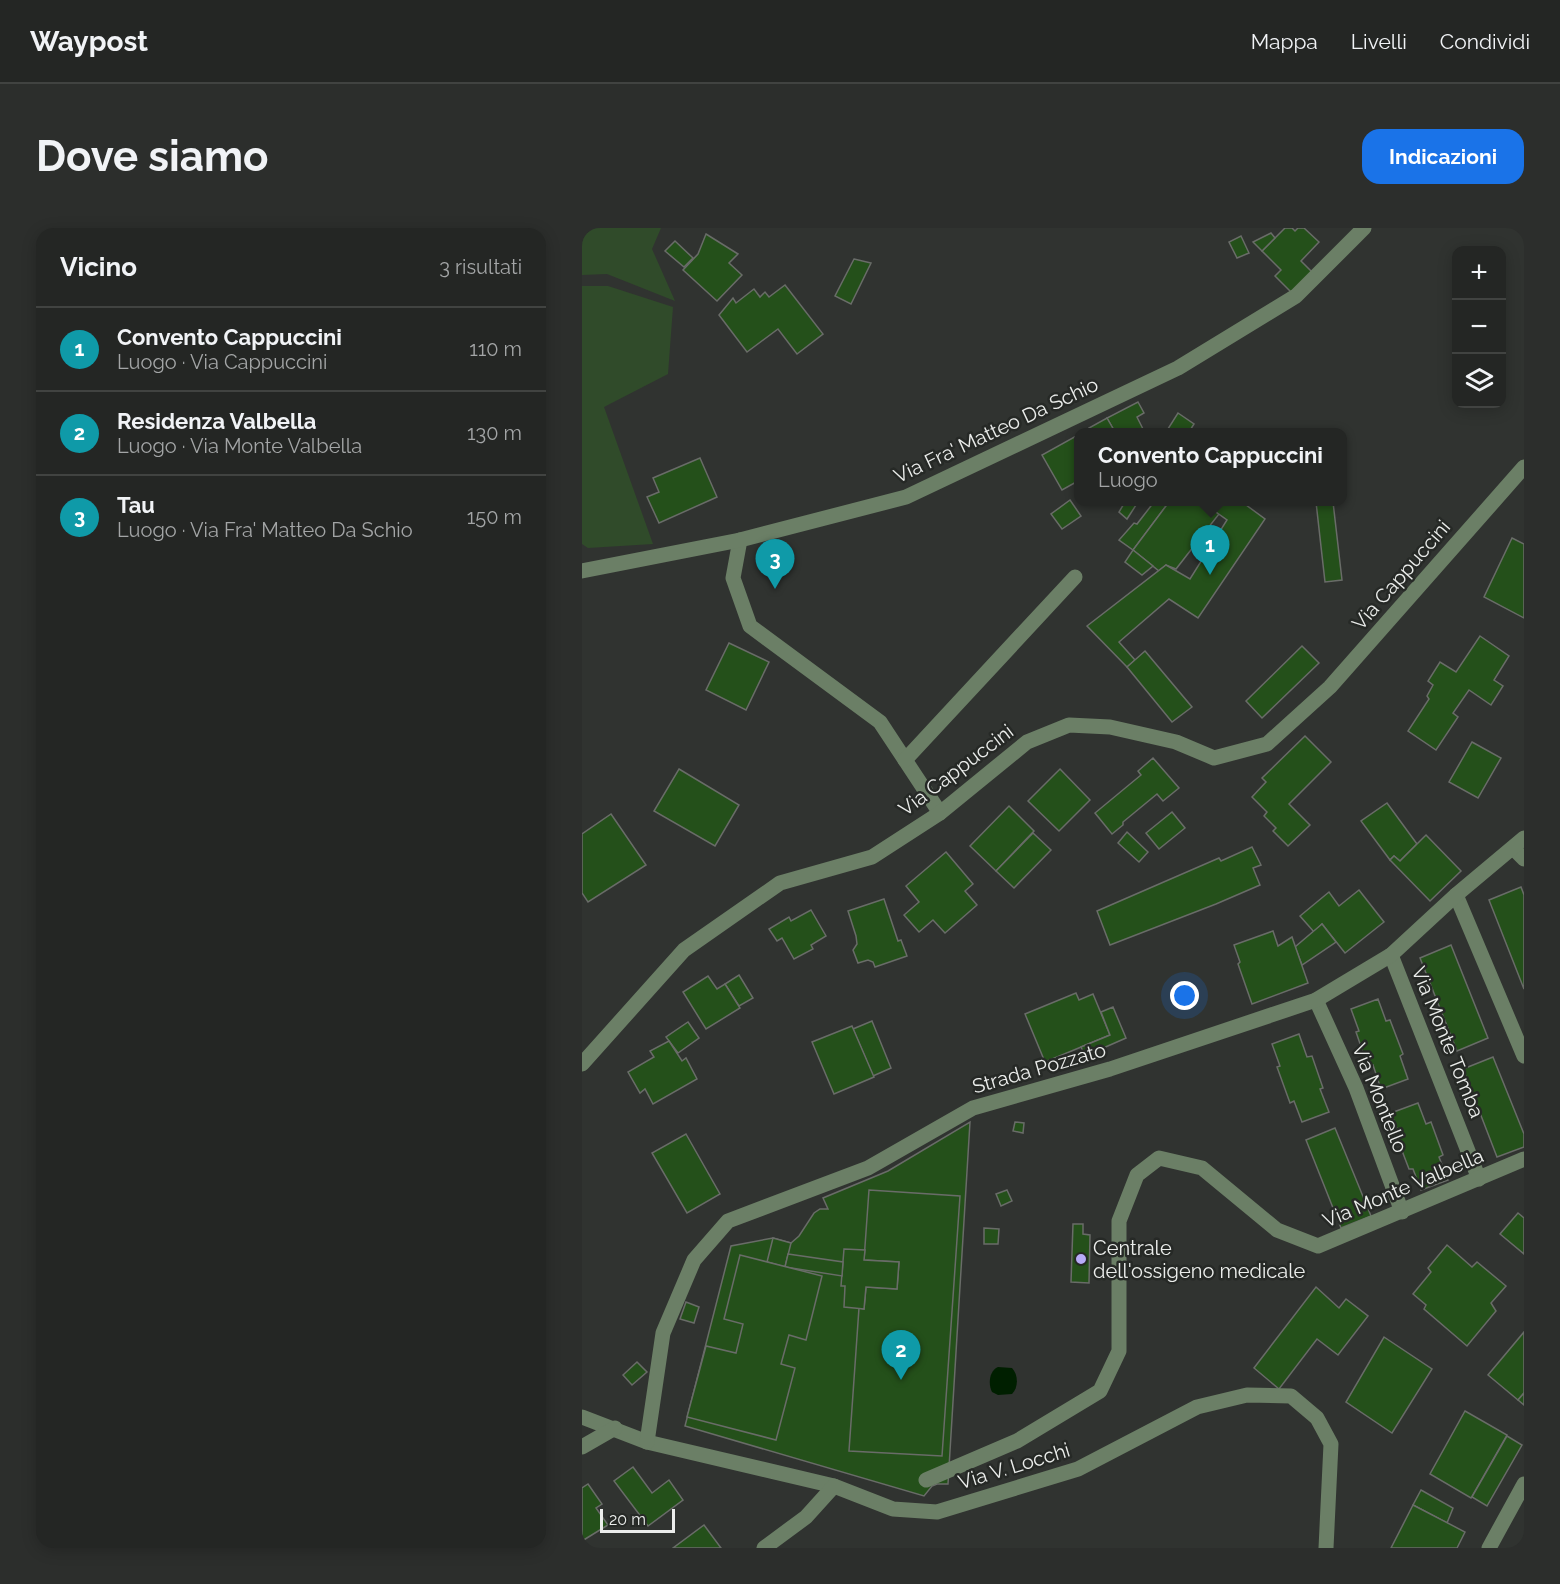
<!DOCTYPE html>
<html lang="it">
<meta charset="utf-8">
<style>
body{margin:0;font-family:Raleway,sans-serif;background:#2c2e2c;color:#f1f3f6}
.controls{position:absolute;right:18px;top:18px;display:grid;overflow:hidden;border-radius:12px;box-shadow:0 3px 15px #0003}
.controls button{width:54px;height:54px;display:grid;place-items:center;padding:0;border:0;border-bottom:2px solid #414341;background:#242624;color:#f1f3f6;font:30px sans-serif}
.scale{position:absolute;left:18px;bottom:15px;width:75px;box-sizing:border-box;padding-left:6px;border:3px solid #ebedeb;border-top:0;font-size:16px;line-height:21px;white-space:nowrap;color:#ebedeb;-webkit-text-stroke:4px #262926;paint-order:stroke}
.you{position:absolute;left:603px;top:768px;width:21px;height:21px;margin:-15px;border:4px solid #fff;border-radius:50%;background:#1a73e8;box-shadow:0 0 0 9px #1a73e833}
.badge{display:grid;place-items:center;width:39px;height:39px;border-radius:50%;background:#1a73e8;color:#fff;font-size:20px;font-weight:700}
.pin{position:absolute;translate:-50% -50px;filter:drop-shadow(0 2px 3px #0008)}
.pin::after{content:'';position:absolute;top:32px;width:21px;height:18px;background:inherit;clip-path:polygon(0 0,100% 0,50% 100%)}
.popup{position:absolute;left:492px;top:200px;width:273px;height:78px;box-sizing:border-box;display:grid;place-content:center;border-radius:12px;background:#242624;filter:drop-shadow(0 2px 4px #0005);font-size:20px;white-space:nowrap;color:#a3a5a6}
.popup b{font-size:22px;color:#f1f3f6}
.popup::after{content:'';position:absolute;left:50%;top:100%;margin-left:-12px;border:12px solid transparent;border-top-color:#242624}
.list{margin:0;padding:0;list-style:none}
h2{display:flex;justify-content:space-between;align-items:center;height:78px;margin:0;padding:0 24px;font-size:26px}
h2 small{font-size:20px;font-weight:400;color:#a3a5a6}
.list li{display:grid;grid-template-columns:39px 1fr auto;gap:18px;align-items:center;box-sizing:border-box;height:84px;padding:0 24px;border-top:2px solid #414341}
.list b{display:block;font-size:22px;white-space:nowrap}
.list p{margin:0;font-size:20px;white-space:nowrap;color:#a3a5a6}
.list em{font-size:20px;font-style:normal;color:#a3a5a6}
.icon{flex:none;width:33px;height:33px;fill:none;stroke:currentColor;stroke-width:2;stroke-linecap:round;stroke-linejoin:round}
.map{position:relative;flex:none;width:942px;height:1320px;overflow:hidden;border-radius:18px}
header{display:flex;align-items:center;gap:36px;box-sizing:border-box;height:84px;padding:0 30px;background:#242624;border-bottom:2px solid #414341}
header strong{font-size:28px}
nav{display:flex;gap:33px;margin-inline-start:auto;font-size:21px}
.intro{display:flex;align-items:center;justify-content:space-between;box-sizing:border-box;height:144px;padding:0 36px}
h1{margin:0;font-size:42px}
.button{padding:15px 27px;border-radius:18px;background:#1a73e8;color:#fff;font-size:21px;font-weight:700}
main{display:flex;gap:36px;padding:0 36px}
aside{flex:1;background:#242624;border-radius:18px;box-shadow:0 3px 15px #0003}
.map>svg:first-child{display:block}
.green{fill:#304b2a}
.water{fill:#001f00}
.building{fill:#24501a;stroke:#696c68;stroke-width:1.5}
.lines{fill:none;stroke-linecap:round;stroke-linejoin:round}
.minor{stroke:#6b7f66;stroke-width:15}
.poi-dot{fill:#b7abf8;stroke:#262926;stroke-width:2}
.labels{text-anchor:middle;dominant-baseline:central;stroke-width:5;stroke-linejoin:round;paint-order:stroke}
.street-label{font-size:20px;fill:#ebedeb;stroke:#262926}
.poi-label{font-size:20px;fill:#ebedeb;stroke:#262926;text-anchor:start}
</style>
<header>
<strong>Waypost</strong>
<nav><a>Mappa</a><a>Livelli</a><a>Condividi</a></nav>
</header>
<div class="intro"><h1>Dove siamo</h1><a class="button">Indicazioni</a></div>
<main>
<aside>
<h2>Vicino<small>3 risultati</small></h2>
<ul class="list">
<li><span class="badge" style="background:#0f9aa8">1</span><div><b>Convento Cappuccini</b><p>Luogo · Via Cappuccini</p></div><em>110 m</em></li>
<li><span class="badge" style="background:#0f9aa8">2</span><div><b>Residenza Valbella</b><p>Luogo · Via Monte Valbella</p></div><em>130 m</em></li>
<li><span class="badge" style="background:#0f9aa8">3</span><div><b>Tau</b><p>Luogo · Via Fra' Matteo Da Schio</p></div><em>150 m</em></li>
</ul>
</aside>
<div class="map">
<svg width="942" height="1320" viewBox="0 0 942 1320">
<rect width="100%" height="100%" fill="#303330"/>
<g class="green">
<polygon points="0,0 79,0 70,21 93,73 25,46 0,47"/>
<polygon points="0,58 26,58 91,79 86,146 22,179 71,316 6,320 0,316"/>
</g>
<path class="water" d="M416,1139L430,1140C436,1146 437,1159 430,1166L416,1167L410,1164C406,1156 407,1143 416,1139Z"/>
<g class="building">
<polygon points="703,0 710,0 713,3 716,0 722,0 737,14 719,33 730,44 710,65 693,48 699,42 680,23"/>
<polygon points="689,5 693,10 680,23 671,14"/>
<polygon points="124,6 156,26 147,35 160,47 135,73 101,42 116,26"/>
<polygon points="659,8 667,25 655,30 647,14"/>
<polygon points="93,13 111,30 102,39 83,23"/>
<polygon points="272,31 289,35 269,76 253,68"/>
<polygon points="203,57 241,106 215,126 196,101 165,124 137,87 151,70 154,75 172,61 178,69 183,64 187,69"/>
<polygon points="556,174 562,185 555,189 561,201 553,204 533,204 525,190"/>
<polygon points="596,185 612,196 607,204 584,204"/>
<polygon points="525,190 533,204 510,204 507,200"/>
<polygon points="496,207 496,232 493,234 496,239 496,253 480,262 460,227"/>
<polygon points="118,230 135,269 77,295 65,269 77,264 71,250"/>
<polygon points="488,272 499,288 480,301 469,286"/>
<polygon points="543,274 556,274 545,291 537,284"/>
<polygon points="572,274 593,274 591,276 587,274 551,322 537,312 552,295 555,296"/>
<polygon points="587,274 591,276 593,274 626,274 624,277 637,286 594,341 584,337 577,343 551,322"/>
<polygon points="626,274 660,274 683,291 616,390 587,371 537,414 553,432 545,439 505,398 584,337 608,351 645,292 624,277"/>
<polygon points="734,274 751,274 760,352 743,354"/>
<polygon points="930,310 942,316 942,390 902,369"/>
<polygon points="551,322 571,338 560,347 543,334"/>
<polygon points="898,408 927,428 912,452 921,458 909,477 887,462 871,485 876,489 854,522 826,503 847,471 845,468 851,457 846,453 858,434 874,444"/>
<polygon points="147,415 187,434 164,482 124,462"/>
<polygon points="720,418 737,435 680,490 664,473"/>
<polygon points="563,423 610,479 590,494 545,439"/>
<polygon points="723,508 749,534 707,576 728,597 706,618 691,603 694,600 682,588 685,584 670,569 684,554 680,550"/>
<polygon points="890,514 919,530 896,570 867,554"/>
<polygon points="571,530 597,560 581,573 575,566 541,594 541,597 530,606 513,585 559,547 556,543"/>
<polygon points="97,541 157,577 133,618 72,583"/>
<polygon points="478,541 508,572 477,603 446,573"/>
<polygon points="805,575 835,616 818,633 812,628 808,632 779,593"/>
<polygon points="427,578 452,603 414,643 388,618"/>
<polygon points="590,584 603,600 577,621 564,605"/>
<polygon points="29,586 64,637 6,674 0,665 0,606"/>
<polygon points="545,604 566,624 557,634 536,615"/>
<polygon points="451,605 469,622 432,660 414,643"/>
<polygon points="844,607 879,643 848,673 808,632 812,628 818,633"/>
<polygon points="670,619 679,637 671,640 678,657 634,676 528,717 515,683 637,630 639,633"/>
<polygon points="364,624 391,656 383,663 395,677 363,705 351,692 337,704 322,687 337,674 324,658"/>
<polygon points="939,659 942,667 942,761 907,672"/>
<polygon points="777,662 802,694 763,725 740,696 732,704 718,688 747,664 757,678"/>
<polygon points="302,671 316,713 319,712 325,728 293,739 291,734 286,732 276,735 271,722 275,716 274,708 266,683"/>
<polygon points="229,682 244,708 229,717 231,721 212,731 200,710 195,713 187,701 207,689 209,693"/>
<polygon points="740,696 754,714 720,737 713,719"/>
<polygon points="691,703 696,718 710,709 726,755 670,776 656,736 658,734 652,717"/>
<polygon points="869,717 906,810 875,823 838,730"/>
<polygon points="157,747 171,770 157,778 143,756"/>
<polygon points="126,748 135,761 143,756 158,780 124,801 101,764"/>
<polygon points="494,765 497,772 511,766 528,807 463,834 443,786"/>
<polygon points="796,771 804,793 808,792 821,826 818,828 826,851 799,861 791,837 786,839 774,804 777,803 769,781"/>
<polygon points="531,779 544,810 503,828 499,819 528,807 519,784"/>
<polygon points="290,793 309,840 291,848 271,801"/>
<polygon points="106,794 117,810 96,825 84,809"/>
<polygon points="270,798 292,849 252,866 230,814"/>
<polygon points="717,806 725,829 730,828 741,860 738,861 747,884 720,894 712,873 708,875 695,839 698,838 690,816"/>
<polygon points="87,813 100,833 104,830 115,851 71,876 63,861 58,865 46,844 72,829 68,823"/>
<polygon points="911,829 942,906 942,919 915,929 881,841"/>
<polygon points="836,875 844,896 849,894 861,927 857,929 866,952 839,962 831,941 827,941 814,907 817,906 809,885"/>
<polygon points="388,894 366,1256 355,1256 350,1258 342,1268 103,1198 149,1018 191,1010 209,1015 217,1008 232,985 238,981 246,981 241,970 306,943"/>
<polygon points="433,894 442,895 441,905 431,903"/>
<polygon points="753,900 789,988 759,1000 724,912"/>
<polygon points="104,906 138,966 105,985 70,925"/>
<polygon points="287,962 378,968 360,1228 267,1223 277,1080 282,1081 284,1059 315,1061 317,1034 282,1032"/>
<polygon points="425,962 430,973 419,978 414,966"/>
<polygon points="936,985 942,990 942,1026 918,1006"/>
<polygon points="491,996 501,996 501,1006 508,1007 507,1055 489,1054"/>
<polygon points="402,1000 417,1001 416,1016 402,1016"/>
<polygon points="191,1010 209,1015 203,1039 185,1034"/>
<polygon points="865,1017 890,1039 895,1034 924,1058 909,1075 914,1083 885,1118 842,1081 844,1077 831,1066 849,1044 846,1040"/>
<polygon points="262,1021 283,1022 282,1032 317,1034 315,1061 284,1059 282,1081 262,1079 263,1058 259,1058"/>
<polygon points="206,1026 261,1034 260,1048 203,1039"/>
<polygon points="158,1027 240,1048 224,1112 207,1107 199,1136 213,1140 194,1212 105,1189 124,1118 154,1125 161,1096 142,1091"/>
<polygon points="734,1059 757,1080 764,1071 786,1088 756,1127 735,1111 697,1161 672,1140"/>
<polygon points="104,1074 117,1079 112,1095 98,1091"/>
<polygon points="942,1104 942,1165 936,1172 906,1147"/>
<polygon points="802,1109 850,1141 810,1205 764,1174"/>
<polygon points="55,1134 65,1144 50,1157 41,1147"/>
<polygon points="942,1165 942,1177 936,1172"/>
<polygon points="883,1183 925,1207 889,1270 848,1246"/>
<polygon points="925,1208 940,1217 905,1278 890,1269"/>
<polygon points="51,1239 70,1265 87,1252 101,1272 66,1298 32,1253"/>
<polygon points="6,1256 20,1276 14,1280 26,1297 0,1313 0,1260"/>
<polygon points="839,1262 871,1280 865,1295 831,1277"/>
<polygon points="831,1277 883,1304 875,1320 809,1320"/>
<polygon points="122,1297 139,1320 91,1320"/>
</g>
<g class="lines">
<g class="minor">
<polyline points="158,312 151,350 168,398 298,494 358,585"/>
<polyline points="0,343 158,312 324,269 596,140 714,68 782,0"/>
<polyline points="323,532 493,349"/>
<polyline points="931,620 942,631"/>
<polyline points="874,667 942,828"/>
<polyline points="809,727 897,951"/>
<polyline points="734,772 774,860 820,984"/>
<polyline points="0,836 102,722 198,655 290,629 358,585 445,514 487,497 528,499 594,514 632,530 685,516 748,459 942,239"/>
<polyline points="0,1189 65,1214 252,1258 311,1281 355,1284 496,1241 615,1179 665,1167 709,1168 735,1190 749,1216 744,1320"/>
<polyline points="65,1214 81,1105 112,1032 146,993 286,940 391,880 528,841 734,772 809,727 874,667 942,610"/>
<polyline points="0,1219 33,1200"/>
<polyline points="344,1252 435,1213 518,1163 537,1123 537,993 555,947 577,930 620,940 695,1002 736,1018 942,931"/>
<polyline points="182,1320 224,1289 252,1258"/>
<polyline points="907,1320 942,1256"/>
</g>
</g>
<circle class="poi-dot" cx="499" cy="1031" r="6"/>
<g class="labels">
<g class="street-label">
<text transform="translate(414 202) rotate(-25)">Via Fra' Matteo Da Schio</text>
<text transform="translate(819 347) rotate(-49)">Via Cappuccini</text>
<text transform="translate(374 542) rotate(-37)">Via Cappuccini</text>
<text transform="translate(866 814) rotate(68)">Via Monte Tomba</text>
<text transform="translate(457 840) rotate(-16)">Strada Pozzato</text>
<text transform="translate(798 870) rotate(68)">Via Montello</text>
<text transform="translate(821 960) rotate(-23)">Via Monte Valbella</text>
<text transform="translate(432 1238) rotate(-17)">Via V. Locchi</text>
</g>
<g class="poi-label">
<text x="511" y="1020">Centrale<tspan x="511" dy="23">dell'ossigeno medicale</tspan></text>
</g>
</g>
</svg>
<div class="controls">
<button>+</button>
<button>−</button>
<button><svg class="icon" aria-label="layers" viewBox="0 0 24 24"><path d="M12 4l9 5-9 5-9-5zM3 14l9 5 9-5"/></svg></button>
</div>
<div class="scale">20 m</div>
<div class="you"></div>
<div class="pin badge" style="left:628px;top:347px;background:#0f9aa8">1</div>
<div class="popup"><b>Convento Cappuccini</b>Luogo</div>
<div class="pin badge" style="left:319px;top:1152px;background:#0f9aa8">2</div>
<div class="pin badge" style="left:193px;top:361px;background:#0f9aa8">3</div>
</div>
</main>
